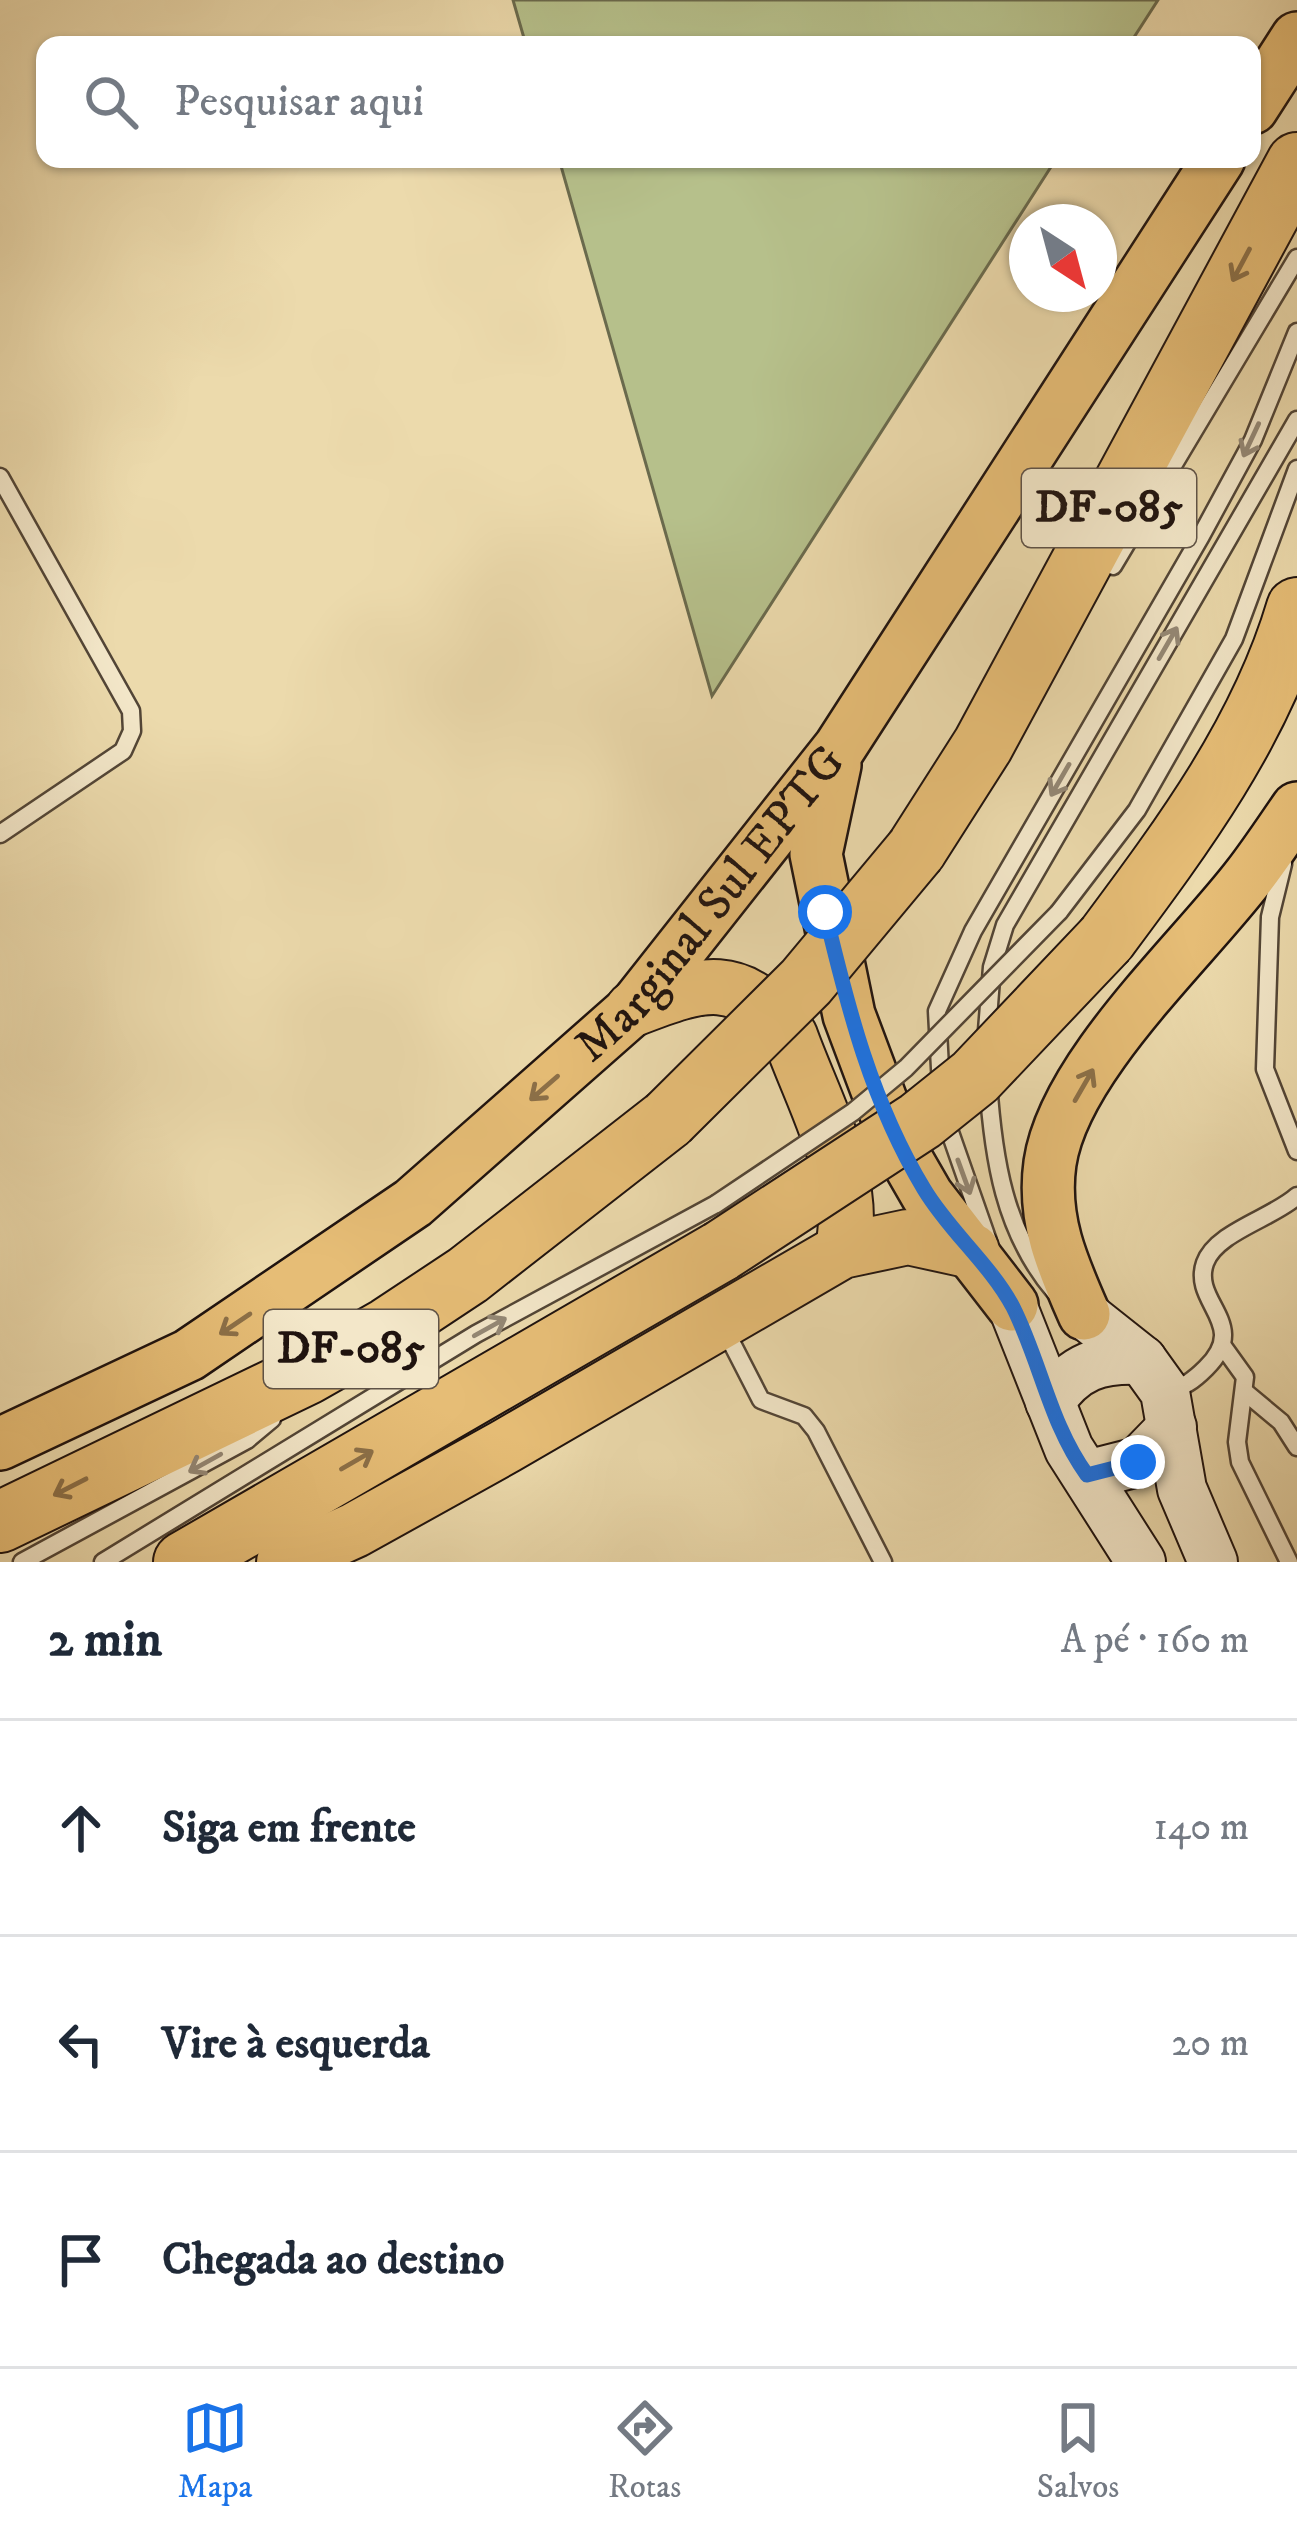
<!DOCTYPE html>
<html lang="pt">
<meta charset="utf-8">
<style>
body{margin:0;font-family:"IM FELL DW Pica",serif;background:#f2f2f3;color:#1f2937}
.compass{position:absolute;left:1009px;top:204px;width:108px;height:108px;border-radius:50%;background:#fff;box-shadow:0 3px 9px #0004;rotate:144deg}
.stop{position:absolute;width:36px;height:36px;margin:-27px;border:9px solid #1a73e8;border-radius:50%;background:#fff}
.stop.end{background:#1a73e8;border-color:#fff;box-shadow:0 3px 12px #0008}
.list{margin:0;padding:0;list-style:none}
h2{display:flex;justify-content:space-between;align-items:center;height:156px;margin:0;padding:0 48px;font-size:51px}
h2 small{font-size:39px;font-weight:400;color:#747a83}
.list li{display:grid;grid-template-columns:78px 1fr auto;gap:36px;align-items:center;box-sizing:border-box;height:216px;padding:0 48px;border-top:3px solid #e0e1e3}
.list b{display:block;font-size:45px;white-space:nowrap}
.list em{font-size:39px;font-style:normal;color:#747a83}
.icon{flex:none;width:66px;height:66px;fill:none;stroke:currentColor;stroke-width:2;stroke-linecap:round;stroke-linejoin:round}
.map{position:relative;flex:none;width:1297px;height:1562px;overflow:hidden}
.search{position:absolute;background:#fff;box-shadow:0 3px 9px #0004;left:36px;right:36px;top:36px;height:132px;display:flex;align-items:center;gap:30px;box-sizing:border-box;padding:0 42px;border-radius:24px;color:#747a83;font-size:45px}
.sheet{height:804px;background:#fff}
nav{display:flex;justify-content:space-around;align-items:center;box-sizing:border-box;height:168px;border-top:3px solid #e0e1e3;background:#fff;font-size:33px;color:#747a83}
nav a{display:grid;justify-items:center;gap:6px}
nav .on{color:#1a73e8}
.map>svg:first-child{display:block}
.green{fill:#b6c08b;stroke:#6a6a4d;stroke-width:3}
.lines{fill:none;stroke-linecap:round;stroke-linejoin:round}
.service-casing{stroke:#524536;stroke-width:21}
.secondary-casing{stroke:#1f130f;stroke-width:52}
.primary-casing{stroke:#1f130f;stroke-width:56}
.trunk-casing{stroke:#1f130f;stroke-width:58}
.motorway-casing{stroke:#1f130f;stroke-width:64}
.service{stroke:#f3e7c9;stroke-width:16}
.secondary{stroke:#f3e7c9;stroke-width:48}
.primary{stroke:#e6bd76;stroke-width:51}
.trunk{stroke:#e6bd76;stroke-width:54}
.motorway{stroke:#e6bd76;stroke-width:60}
.service-bridge-casing{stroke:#524536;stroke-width:21;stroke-linecap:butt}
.motorway-bridge-casing{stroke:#1f130f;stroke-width:64;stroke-linecap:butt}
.service-bridge{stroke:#f3e7c9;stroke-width:16}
.motorway-bridge{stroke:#e6bd76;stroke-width:60}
.oneway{stroke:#8c7048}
.oneway2{stroke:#948875}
.route{stroke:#1a73e8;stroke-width:15}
.labels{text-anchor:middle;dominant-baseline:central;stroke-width:9;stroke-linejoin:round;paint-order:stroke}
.shield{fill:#f3e7c9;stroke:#5f5347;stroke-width:3}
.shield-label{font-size:45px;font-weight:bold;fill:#1f130f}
.street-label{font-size:48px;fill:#1f130f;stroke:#f3e7c9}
</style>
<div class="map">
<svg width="1297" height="1562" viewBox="0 0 1297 1562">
<rect width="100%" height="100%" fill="#ecdaac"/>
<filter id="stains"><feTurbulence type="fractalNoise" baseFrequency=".00167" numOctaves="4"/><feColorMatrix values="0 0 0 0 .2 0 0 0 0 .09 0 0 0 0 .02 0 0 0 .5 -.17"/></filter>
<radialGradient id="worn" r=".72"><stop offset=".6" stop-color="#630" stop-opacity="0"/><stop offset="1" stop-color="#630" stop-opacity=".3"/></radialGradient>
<g class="green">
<polygon points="513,0 1158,0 1129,45 526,45"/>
<polygon points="559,159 1056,159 712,696"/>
</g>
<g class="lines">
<defs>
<g id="service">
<polyline points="0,477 131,711 132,731 123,751 0,834"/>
<polyline points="1113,566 1297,258"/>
<polyline points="1283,864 1270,917 1265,1069 1297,1151"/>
<polyline points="1059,912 1137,810 1234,639 1297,469"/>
<polyline points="986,1043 992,967 1005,925 1297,420"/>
<path d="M988,1081C993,1158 1004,1232 1055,1292"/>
<polyline points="941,1087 937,1011 973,931 1201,536 1253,440 1297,332"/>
<polyline points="945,1118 988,1241"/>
<polyline points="723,1326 761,1400 804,1416 816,1431 883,1562"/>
<polyline points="1222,1345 1245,1377 1237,1442 1240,1462 1289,1562"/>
<path d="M1166,1392C1184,1387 1193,1381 1206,1368C1251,1324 1191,1303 1205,1263C1216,1232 1273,1218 1297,1196"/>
<polyline points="1245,1392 1281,1422 1297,1447"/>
<polyline points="22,1562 247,1440 272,1419"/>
<polyline points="103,1562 476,1334 716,1204"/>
</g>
<g id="secondary">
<polyline points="1012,1305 1069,1449 1141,1562"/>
<polyline points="1084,1314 1142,1360 1165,1392 1182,1489 1213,1562"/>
<path d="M1050,1402C1074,1366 1100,1358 1142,1360"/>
<polyline points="1087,1475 1138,1462 1172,1427"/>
</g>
<g id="primary">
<polyline points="1252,108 1297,38"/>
<polyline points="835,765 816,854 849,1015 897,1143 927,1195 1012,1305"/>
<path d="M1084,1314C1062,1264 1042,1219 1050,1163C1064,1067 1191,952 1249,876C1266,854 1281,831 1297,808"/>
<path id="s1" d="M0,1444L189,1355L413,1203L633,1009L840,747L1219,159"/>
</g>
<g id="trunk">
<path d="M633,1009C703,982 739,969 790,1036C813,1101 860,1182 842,1251"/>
<polyline points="284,1562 355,1530 506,1446 842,1251 908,1237 972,1251"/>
</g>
<g id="motorway">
<polyline points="916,850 983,745 1297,163"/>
<path d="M1106,939C1182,837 1260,733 1297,608"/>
<polyline points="0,1522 307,1374 388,1328 468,1275 668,1119"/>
<polyline points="184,1562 721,1251"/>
</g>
</defs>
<use href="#service" class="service-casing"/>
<use href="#secondary" class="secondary-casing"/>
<use href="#primary" class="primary-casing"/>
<use href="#trunk" class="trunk-casing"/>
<use href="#motorway" class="motorway-casing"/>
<use href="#service" class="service"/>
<use href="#secondary" class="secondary"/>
<use href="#primary" class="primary"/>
<use href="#trunk" class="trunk"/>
<use href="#motorway" class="motorway"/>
<defs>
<polyline id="service-bridge" points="716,1204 853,1112 906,1068 1059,912"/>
<g id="motorway-bridge">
<polyline points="668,1119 806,982 916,850"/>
<polyline points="721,1251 920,1121 975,1077 1106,939"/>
</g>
</defs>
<use href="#service-bridge" class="service-bridge-casing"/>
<use href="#motorway-bridge" class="motorway-bridge-casing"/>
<use href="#service-bridge" class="service-bridge"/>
<use href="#motorway-bridge" class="motorway-bridge"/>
</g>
<defs><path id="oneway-shaft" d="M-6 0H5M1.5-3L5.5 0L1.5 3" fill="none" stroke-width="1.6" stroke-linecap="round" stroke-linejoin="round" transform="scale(3)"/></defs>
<g class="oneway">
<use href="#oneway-shaft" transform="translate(1241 265) rotate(118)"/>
<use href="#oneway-shaft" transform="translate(1084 1085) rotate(-60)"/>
<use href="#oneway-shaft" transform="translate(544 1088) rotate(139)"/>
<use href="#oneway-shaft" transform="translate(235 1324) rotate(146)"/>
<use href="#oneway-shaft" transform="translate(357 1460) rotate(-30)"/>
<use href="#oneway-shaft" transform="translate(70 1487) rotate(153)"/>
</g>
<g class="oneway2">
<use href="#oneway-shaft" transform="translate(1251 440) rotate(115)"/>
<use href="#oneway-shaft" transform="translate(1168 643) rotate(-60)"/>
<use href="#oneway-shaft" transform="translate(1060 780) rotate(120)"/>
<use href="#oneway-shaft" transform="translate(964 1177) rotate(70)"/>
<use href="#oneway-shaft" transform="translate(490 1327) rotate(-29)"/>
<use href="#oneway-shaft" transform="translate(205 1463) rotate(151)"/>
</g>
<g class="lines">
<path class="route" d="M825,912C848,1009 872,1103 924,1189C949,1231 990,1264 1013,1307C1041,1363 1050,1424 1087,1475L1138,1462"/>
</g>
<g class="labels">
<g class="shield">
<rect x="1022" y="469" width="174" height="78" rx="9"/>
<rect x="264" y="1310" width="174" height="78" rx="9"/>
</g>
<g class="shield-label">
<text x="1109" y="508">DF-085</text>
<text x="351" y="1349">DF-085</text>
</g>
<g class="street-label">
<text stroke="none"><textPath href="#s1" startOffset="903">Marginal Sul EPTG</textPath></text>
</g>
</g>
<rect width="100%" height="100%" filter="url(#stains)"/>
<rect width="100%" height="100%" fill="url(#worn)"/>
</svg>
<svg class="compass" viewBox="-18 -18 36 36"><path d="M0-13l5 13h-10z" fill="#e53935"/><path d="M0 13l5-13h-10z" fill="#747a83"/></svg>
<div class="stop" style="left:825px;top:912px"></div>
<div class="stop end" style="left:1138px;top:1462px"></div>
<div class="search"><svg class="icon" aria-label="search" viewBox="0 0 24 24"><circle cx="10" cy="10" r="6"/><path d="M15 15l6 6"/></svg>Pesquisar aqui</div>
</div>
<section class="sheet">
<h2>2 min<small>A pé · 160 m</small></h2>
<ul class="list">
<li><svg class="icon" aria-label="ahead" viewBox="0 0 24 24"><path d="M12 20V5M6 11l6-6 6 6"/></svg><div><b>Siga em frente</b></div><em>140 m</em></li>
<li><svg class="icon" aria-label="left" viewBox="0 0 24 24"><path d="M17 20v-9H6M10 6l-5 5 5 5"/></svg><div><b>Vire à esquerda</b></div><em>20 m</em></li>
<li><svg class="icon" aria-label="arrive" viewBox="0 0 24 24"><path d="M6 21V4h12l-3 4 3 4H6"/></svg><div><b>Chegada ao destino</b></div></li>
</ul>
</section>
<nav>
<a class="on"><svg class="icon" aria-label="map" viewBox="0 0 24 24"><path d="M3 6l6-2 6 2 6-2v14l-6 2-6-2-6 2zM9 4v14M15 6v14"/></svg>Mapa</a>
<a><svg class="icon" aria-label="directions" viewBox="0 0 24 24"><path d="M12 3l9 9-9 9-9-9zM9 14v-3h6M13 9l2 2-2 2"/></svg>Rotas</a>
<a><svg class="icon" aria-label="saved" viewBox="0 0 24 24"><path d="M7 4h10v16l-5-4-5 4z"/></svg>Salvos</a>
</nav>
